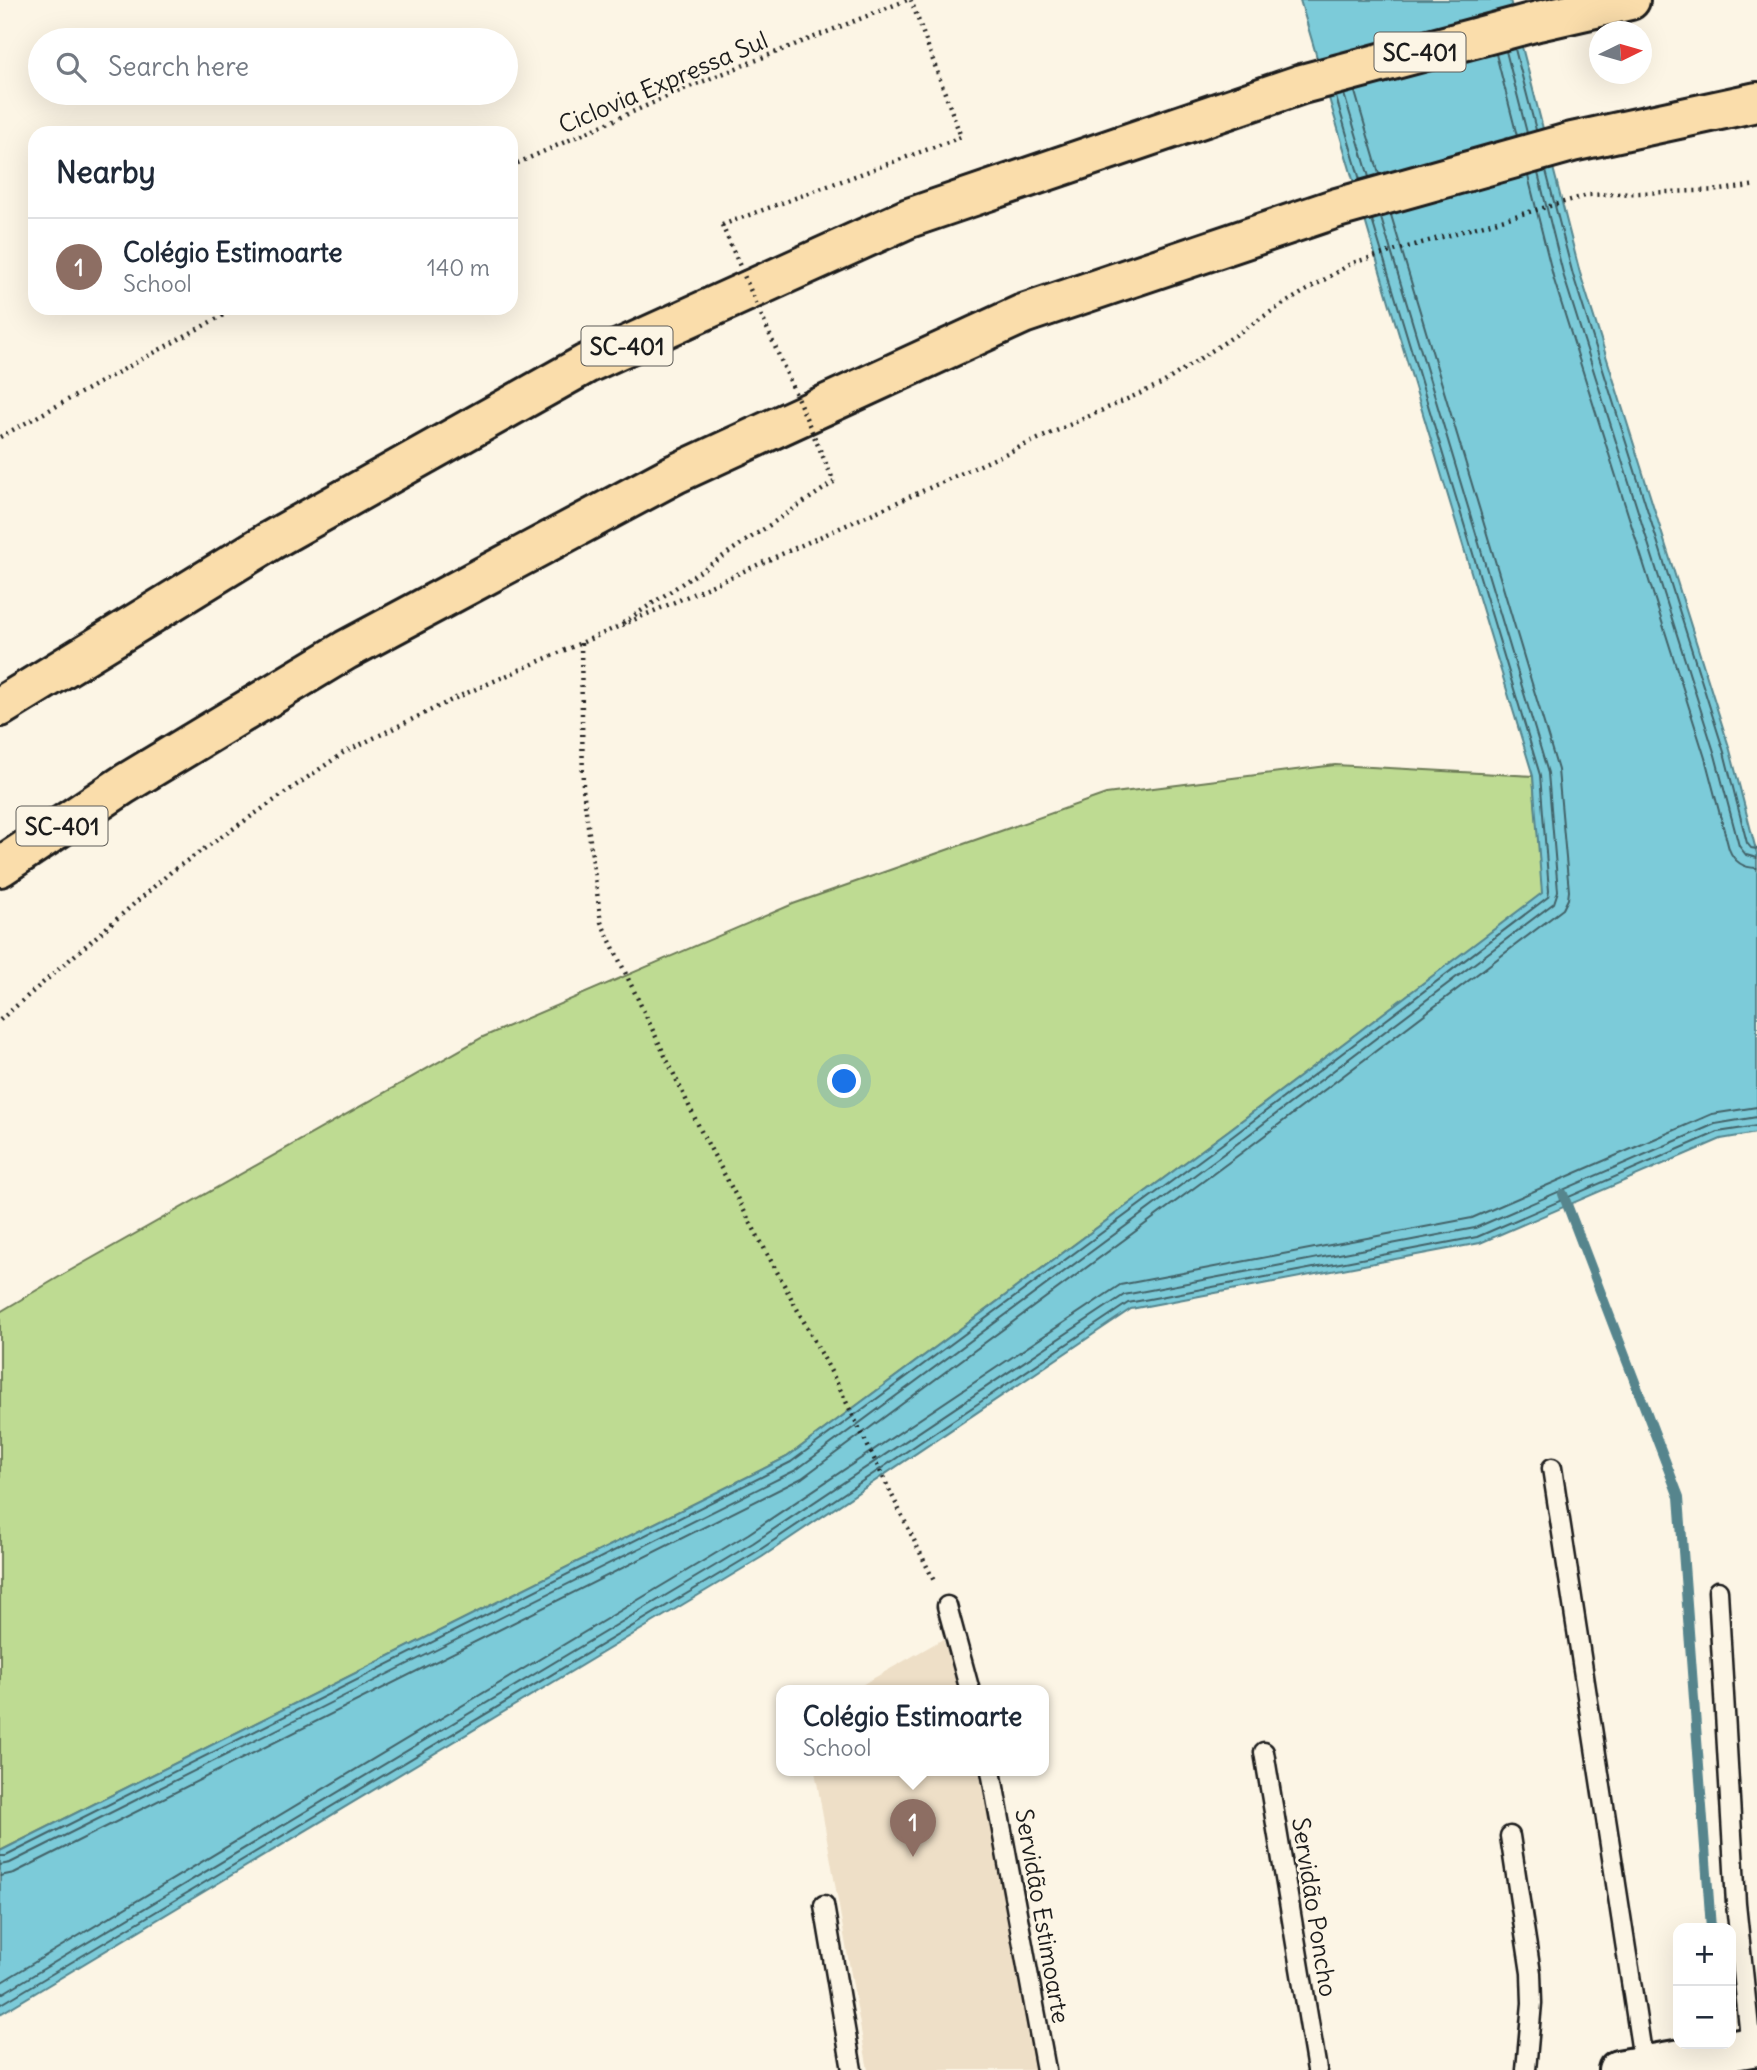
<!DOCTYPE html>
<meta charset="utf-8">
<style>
body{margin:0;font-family:Delius,sans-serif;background:#f6f6f7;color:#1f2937}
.controls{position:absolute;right:21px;bottom:21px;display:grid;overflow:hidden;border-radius:14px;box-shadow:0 7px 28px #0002}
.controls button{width:63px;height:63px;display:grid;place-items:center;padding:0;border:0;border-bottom:2px solid #e0e1e3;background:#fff;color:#1f2937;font:35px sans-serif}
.compass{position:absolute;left:1589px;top:21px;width:63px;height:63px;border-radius:50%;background:#fff;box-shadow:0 7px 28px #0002;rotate:85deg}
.you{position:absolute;left:845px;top:1082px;width:24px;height:24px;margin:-18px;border:5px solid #fff;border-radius:50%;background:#1a73e8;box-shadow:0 0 0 10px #1a73e833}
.badge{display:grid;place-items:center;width:46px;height:46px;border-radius:50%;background:#b45309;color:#fff;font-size:23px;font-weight:700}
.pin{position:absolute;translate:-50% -58px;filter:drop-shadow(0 2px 4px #0008)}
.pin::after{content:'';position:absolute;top:37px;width:24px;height:21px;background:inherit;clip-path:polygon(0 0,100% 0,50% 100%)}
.popup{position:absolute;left:776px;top:1685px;width:273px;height:91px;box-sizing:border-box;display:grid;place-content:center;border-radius:14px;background:#fff;filter:drop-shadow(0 2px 5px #0005);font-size:23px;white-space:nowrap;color:#747a83}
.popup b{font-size:26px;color:#1f2937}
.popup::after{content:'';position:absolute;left:50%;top:100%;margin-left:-14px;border:14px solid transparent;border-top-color:#fff}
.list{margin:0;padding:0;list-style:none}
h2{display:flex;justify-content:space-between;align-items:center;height:91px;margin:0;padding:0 28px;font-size:30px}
h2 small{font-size:23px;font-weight:400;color:#747a83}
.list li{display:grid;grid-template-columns:46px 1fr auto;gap:21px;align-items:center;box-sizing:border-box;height:98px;padding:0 28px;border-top:2px solid #e0e1e3}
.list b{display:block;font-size:26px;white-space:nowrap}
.list p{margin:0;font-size:23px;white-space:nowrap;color:#747a83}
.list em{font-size:23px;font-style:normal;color:#747a83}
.icon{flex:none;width:38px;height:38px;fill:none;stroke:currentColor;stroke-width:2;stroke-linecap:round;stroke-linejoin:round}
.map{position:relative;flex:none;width:1757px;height:2070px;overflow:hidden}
.search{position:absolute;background:#fff;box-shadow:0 7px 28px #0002;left:28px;top:28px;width:490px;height:77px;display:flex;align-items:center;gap:18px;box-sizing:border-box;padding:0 24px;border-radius:38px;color:#747a83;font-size:26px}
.panel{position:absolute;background:#fff;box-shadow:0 7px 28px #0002;left:28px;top:126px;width:490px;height:189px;border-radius:21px}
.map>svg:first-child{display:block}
.built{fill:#eedfc7}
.green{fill:#bedb92;stroke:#6d7c57;stroke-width:2}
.water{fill:#7ccbd9;stroke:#56858d;stroke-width:2}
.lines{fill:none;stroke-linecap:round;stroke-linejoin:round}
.shore{stroke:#426268;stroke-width:2}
.stream{stroke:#56858d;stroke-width:10}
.service-casing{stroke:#1c1c1c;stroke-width:23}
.secondary-casing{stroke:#1c1c1c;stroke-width:44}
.trunk-casing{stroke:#1c1c1c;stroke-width:44}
.path{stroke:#1c1c1c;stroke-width:4.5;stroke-dasharray:2 5;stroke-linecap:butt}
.service{stroke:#fcf5e5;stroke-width:18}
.secondary{stroke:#fcf5e5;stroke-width:38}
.trunk{stroke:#faddab;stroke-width:38}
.path-bridge{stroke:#1c1c1c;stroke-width:4.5;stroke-dasharray:2 5;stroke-linecap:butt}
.labels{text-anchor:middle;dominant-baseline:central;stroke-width:6;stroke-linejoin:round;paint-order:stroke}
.shield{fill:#fcf5e5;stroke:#5f5d58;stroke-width:2}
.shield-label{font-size:23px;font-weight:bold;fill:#1c1c1c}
.street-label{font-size:24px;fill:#1c1c1c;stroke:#fcf5e5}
</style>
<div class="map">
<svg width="1757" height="2070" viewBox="0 0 1757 2070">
<rect width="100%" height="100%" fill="#fcf5e5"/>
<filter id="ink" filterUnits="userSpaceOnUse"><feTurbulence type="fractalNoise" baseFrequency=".0143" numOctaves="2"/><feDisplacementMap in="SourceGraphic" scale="14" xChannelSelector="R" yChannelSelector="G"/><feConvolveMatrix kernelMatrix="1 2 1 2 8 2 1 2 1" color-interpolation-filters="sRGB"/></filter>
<g filter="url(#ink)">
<g class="built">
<polygon points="943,1639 962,1691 851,1691"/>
<polygon points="815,1771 980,1771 1039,2070 868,2070"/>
</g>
<polygon class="green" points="1335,765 1533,776 1543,893 1229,1130 787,1457 0,1851 0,1312 64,1274 483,1037 793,904 1106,794"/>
<polygon class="water" points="1300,0 1510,0 1580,273 1730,750 1757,854 1757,1133 1721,1139 1480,1243 1131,1309 762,1557 0,2014 0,1851 787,1457 1229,1130 1542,893 1533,776 1390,305"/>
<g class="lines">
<g class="shore">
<polyline points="1515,49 1536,130"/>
<polyline points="1506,51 1527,133"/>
<polyline points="1496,54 1517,136"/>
<polyline points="1355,92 1379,174"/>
<polyline points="1344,94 1369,177"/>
<polyline points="1336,97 1360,180"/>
<polyline points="1546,171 1573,275 1724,752 1747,843 1751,848 1757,849"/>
<polyline points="1538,173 1564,277 1715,755 1739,846 1746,855 1757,858"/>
<path d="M1528,176L1554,280L1705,758L1729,849C1734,862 1743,868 1757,868"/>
<polyline points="0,1856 6,1856 791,1462 1233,1136 1548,897 1549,891 1540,775 1372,220"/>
<polyline points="0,1865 10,1863 796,1470 1238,1143 1554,903 1558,891 1548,773 1381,218"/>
<polyline points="0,1876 14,1873 802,1478 1244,1151 1563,909 1568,899 1569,891 1558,770 1391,215"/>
<polyline points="0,1983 748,1534 1120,1285 1472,1218 1712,1114 1757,1107"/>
<polyline points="0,1995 753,1543 1124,1295 1475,1228 1715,1124 1757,1117"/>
<polyline points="0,2005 758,1551 1128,1303 1477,1237 1718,1132 1757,1126"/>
</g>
<polyline class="stream" points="1563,1194 1679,1497 1711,1928"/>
<defs>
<g id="service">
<polyline points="1552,1468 1644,2066"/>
<polyline points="1718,1591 1736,1904 1751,2047"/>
<polyline points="947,1606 970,1691"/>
<polyline points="1264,1752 1317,2070"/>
<polyline points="991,1771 1046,2070"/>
<polyline points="1510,1836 1531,1973 1532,2003 1526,2070"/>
<polyline points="824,1905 852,2070"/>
</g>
<polyline id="secondary" points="1618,2070 1757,2046"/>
<g id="trunk">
<polyline points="0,707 270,541 586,364 909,218 1302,84 1538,21 1630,0"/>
<polyline points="0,867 123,785 346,650 675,474 1023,314 1337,208 1572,142 1757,102"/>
</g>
</defs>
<use href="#service" class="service-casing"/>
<use href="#secondary" class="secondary-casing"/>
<use href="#trunk" class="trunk-casing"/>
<g class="path">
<polyline points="511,166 684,89 907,0"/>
<polyline points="722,225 961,137 911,0"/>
<polyline points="0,437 236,308"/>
<polyline points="623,623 834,482"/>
<polyline points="581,643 583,789 601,922 702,1133 836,1381 935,1583"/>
<polyline points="0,1020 172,871 343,753 460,696 686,597 1163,383 1272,311 1352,263 1588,195 1721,190 1757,185"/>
</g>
<use href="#service" class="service"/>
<use href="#secondary" class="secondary"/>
<use href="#trunk" class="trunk"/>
<polyline class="path-bridge" points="722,225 834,482"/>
</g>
</g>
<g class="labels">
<g class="shield">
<rect x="1374.5" y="32.5" width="91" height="39" rx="5"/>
<rect x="581.5" y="326.5" width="91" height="39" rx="5"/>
<rect x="16.5" y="806.5" width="91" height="39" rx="5"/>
</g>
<g class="shield-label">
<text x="1420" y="52">SC-401</text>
<text x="627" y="346">SC-401</text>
<text x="62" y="826">SC-401</text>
</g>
<g class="street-label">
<text transform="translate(663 82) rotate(-23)">Ciclovia Expressa Sul</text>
<text transform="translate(1315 1907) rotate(81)">Servidão Poncho</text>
<text transform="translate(1043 1916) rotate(80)">Servidão Estimoarte</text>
</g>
</g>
</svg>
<div class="controls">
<button>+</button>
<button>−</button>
</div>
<svg class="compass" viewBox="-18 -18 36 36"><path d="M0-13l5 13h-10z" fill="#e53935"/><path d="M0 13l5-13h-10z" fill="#747a83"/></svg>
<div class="you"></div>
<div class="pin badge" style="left:913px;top:1857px;background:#8d6e63">1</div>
<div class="popup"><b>Colégio Estimoarte</b>School</div>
<div class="search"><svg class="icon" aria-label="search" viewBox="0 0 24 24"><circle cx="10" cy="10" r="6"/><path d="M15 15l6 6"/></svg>Search here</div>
<section class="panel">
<h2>Nearby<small></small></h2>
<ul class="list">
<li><span class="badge" style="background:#8d6e63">1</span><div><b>Colégio Estimoarte</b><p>School</p></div><em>140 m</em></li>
</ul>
</section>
</div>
